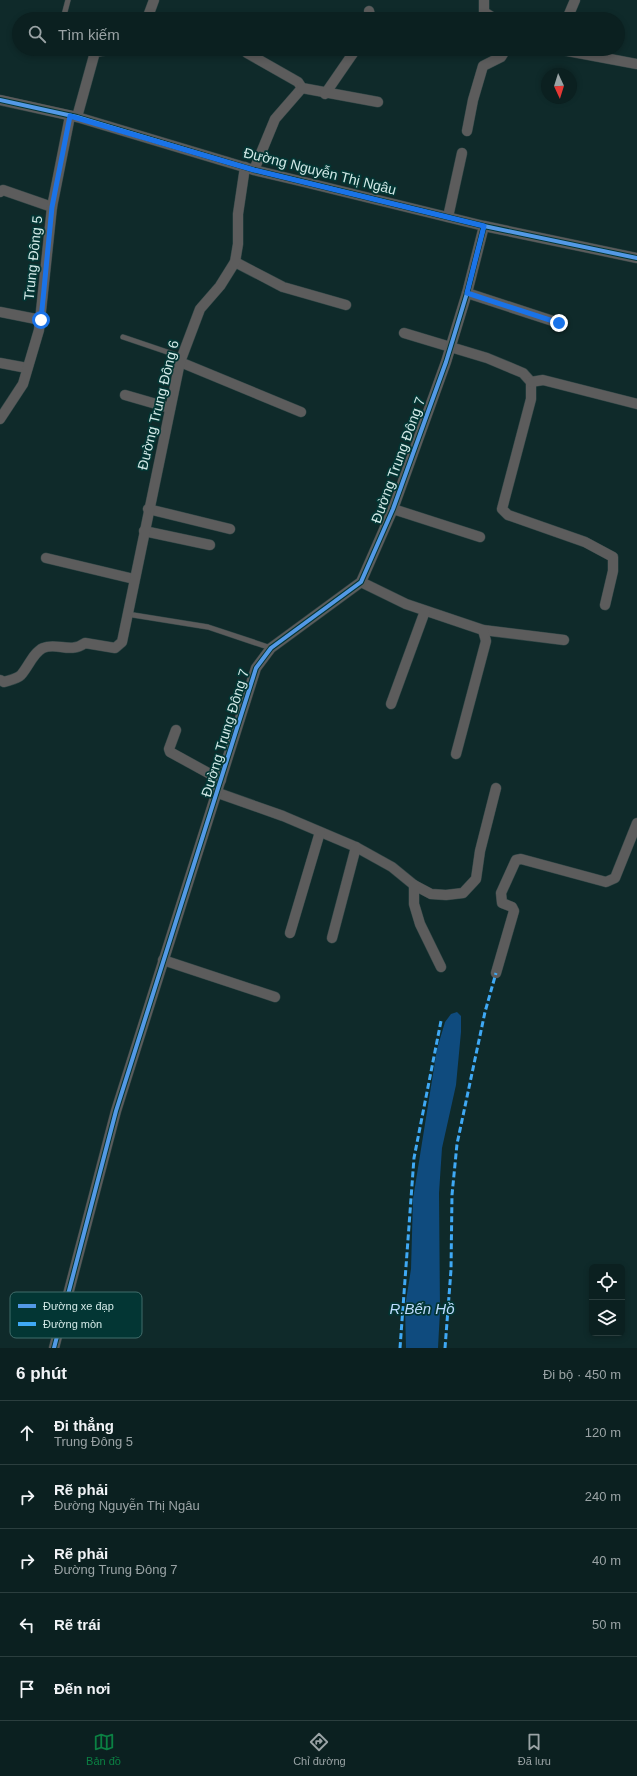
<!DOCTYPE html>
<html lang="vi">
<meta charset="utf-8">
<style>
body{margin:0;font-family:Arial,sans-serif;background:#142829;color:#f1f3f6}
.controls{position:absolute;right:12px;bottom:12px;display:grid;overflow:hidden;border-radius:6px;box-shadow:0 2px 6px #0003}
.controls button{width:36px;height:36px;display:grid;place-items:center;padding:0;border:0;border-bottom:1px solid #2b3e3e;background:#0b2020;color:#f1f3f6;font:20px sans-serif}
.compass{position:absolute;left:541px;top:68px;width:36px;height:36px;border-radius:50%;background:#0b2020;box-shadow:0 2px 6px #0003;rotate:176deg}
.stop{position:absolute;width:12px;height:12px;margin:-9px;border:3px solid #1a73e8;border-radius:50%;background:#fff}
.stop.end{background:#1a73e8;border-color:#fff;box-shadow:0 1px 4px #0008}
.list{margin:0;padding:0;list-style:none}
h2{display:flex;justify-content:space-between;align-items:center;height:52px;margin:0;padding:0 16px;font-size:17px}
h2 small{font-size:13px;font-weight:400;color:#9aa3a5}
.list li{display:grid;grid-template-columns:26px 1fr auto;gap:12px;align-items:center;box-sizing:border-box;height:64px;padding:0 16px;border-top:1px solid #2b3e3e}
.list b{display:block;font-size:15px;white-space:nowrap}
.list p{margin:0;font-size:13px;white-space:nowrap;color:#9aa3a5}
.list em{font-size:13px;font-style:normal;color:#9aa3a5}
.icon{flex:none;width:22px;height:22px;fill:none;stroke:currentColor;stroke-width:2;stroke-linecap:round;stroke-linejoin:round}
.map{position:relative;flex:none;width:637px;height:1348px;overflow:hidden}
.search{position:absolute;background:#0b2020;box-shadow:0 2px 6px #0003;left:12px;right:12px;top:12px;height:44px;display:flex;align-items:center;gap:10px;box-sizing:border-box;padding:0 14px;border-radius:22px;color:#9aa3a5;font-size:15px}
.sheet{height:372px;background:#0b2020}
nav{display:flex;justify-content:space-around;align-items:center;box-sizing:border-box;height:56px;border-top:1px solid #2b3e3e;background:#0b2020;font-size:11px;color:#9aa3a5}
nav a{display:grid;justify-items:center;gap:2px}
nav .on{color:#0b8043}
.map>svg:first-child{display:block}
.water{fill:#0f4b7e}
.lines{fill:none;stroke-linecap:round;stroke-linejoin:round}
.lane-casing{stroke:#314646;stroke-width:6}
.street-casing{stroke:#314646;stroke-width:11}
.lane{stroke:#5c5c5c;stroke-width:5}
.street{stroke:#5c5c5c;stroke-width:10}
.quiet{stroke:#3fa9f5;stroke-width:3;stroke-dasharray:6 3;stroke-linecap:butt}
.cycleway-casing{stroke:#033634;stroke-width:6}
.cycleway{stroke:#5399e6;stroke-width:4}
.route{stroke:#1a73e8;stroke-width:5}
.labels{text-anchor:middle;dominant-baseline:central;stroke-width:3.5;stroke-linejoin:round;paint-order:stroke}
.street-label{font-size:14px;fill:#d2e9e7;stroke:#033634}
.water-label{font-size:15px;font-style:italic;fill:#bddbfd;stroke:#033634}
.key{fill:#033634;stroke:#416c6a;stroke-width:1}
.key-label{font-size:11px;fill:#d2e9e7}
</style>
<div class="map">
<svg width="637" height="1348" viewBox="0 0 637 1348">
<rect width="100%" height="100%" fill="#0f2a2a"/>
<polygon class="water" points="457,1012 461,1016 461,1032 456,1085 442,1148 439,1193 440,1311 438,1348 406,1348 405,1307 411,1269 413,1199 437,1049 445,1022 451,1014"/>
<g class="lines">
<defs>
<g id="lane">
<polyline points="63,19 68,0"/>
<polyline points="123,337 182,357"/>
<polyline points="127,614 208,627 271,648"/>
</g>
<g id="street">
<polyline points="484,0 484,12 495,19"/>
<polyline points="369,11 371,19"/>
<polyline points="147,19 154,0"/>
<polyline points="567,19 575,0"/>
<polyline points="557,49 637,64"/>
<polyline points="247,53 298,82 302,88 275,119 254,170"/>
<polyline points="302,88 378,102"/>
<polyline points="325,94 356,49"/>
<polyline points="0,100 77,117 254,170 300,181 484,226 637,258"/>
<polyline points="77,117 95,52 115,49"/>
<polyline points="467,131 473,100 483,66 501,57 506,49"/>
<polyline points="0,192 3,190 52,207"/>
<polyline points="448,217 462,153"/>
<polyline points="235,262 283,287 346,305"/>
<polyline points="467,293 559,323"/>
<polyline points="0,312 41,320"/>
<polyline points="404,333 487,358 523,373 531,382 531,399 502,509 508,515 585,542 613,557 613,571 605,605"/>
<polyline points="180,362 301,412"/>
<polyline points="0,363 27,368"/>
<polyline points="531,382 543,380 637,404"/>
<polyline points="125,395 170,408"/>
<polyline points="0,419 23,384 39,330 52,207 70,116"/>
<polyline points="148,509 230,529"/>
<polyline points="393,509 480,537"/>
<polyline points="144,531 210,545"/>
<polyline points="46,558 134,579"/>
<polyline points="361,582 406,604 483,630 564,640"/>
<path d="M0,680L4,682C10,680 17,679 21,675C28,667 34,652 43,648C57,642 70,654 85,643L115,648L122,642L180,362L200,309L220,286L235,262L238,244V214L245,167"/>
<polyline points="391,704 425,611"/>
<polyline points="176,730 169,749 170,752 221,780"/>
<polyline points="456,754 486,641 483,630"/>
<polyline points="218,793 283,816 356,847 392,867 414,885 431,894 446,895 463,893 476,879 480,851 496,788"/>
<polyline points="414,885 414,904 420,924 441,967"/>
<polyline points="290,933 320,832"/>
<polyline points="332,938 356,847"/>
<polyline points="163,960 275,997"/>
<polyline points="496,973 514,911 512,907 502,903 501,893 516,860 521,859 606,882 615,878 637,823"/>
<polyline points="54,1348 116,1111 256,668 271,648 361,582 393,509 446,362 467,293 484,226"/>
</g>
</defs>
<use href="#lane" class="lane-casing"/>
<use href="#street" class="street-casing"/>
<use href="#lane" class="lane"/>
<use href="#street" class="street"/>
<g class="quiet">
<polyline points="400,1348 414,1158 441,1021"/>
<polyline points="445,1348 451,1270 452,1195 457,1144 485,1012 496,973"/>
</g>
<defs>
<g id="cycleway">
<polyline points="0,100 77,117 254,170 300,181 484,226 637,258"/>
<polyline points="54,1348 116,1111 256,668 271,648 361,582 393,509 446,362 467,293 484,226"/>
</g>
</defs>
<use href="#cycleway" class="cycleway-casing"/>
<use href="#cycleway" class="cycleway"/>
</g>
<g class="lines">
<polyline class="route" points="41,320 52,207 70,116 254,170 484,226 467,293 559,323"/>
</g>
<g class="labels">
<g class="street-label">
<text transform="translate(320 171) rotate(14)">Đường Nguyễn Thị Ngâu</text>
<text transform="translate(33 258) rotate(-84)">Trung Đông 5</text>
<text transform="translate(158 405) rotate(-76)">Đường Trung Đông 6</text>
<text transform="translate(398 460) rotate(-70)">Đường Trung Đông 7</text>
<text transform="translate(225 733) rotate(-73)">Đường Trung Đông 7</text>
</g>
<g class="water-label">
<text x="422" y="1308">R.Bến Hồ</text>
</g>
</g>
<rect x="10" y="1292" width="132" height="46" rx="6" class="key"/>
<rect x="18" y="1304" width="18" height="4" fill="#5399e6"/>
<rect x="18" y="1322" width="18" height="4" fill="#3fa9f5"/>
<g class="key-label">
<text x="43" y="1310">Đường xe đạp</text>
<text x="43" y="1328">Đường mòn</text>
</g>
</svg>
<div class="controls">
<button><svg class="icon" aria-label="locate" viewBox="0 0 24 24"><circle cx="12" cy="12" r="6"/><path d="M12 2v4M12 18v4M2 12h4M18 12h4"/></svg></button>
<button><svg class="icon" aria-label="layers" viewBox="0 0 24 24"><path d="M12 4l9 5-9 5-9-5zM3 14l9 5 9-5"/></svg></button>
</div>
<svg class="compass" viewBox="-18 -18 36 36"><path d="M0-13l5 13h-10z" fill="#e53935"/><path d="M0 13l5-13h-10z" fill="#9aa3a5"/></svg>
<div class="stop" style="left:41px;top:320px"></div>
<div class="stop end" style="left:559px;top:323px"></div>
<div class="search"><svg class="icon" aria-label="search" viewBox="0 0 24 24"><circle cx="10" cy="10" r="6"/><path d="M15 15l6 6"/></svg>Tìm kiếm</div>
</div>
<section class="sheet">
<h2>6 phút<small>Đi bộ · 450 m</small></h2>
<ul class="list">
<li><svg class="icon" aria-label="ahead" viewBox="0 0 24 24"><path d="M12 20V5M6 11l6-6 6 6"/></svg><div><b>Đi thẳng</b><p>Trung Đông 5</p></div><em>120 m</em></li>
<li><svg class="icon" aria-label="right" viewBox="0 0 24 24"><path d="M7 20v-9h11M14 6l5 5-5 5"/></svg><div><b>Rẽ phải</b><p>Đường Nguyễn Thị Ngâu</p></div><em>240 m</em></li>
<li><svg class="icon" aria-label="right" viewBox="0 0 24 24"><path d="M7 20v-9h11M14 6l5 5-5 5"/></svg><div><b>Rẽ phải</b><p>Đường Trung Đông 7</p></div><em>40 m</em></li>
<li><svg class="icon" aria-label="left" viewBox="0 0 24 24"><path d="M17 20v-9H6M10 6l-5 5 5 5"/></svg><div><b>Rẽ trái</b></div><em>50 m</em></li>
<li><svg class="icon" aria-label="arrive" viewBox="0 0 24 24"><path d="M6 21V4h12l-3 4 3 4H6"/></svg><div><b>Đến nơi</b></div></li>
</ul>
</section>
<nav>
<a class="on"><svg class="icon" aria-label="map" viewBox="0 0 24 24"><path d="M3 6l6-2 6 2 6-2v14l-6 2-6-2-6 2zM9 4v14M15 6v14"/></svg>Bản đồ</a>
<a><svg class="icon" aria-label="directions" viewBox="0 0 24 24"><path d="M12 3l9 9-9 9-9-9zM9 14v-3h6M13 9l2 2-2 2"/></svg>Chỉ đường</a>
<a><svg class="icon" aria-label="saved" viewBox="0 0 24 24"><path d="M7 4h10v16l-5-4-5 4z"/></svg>Đã lưu</a>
</nav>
